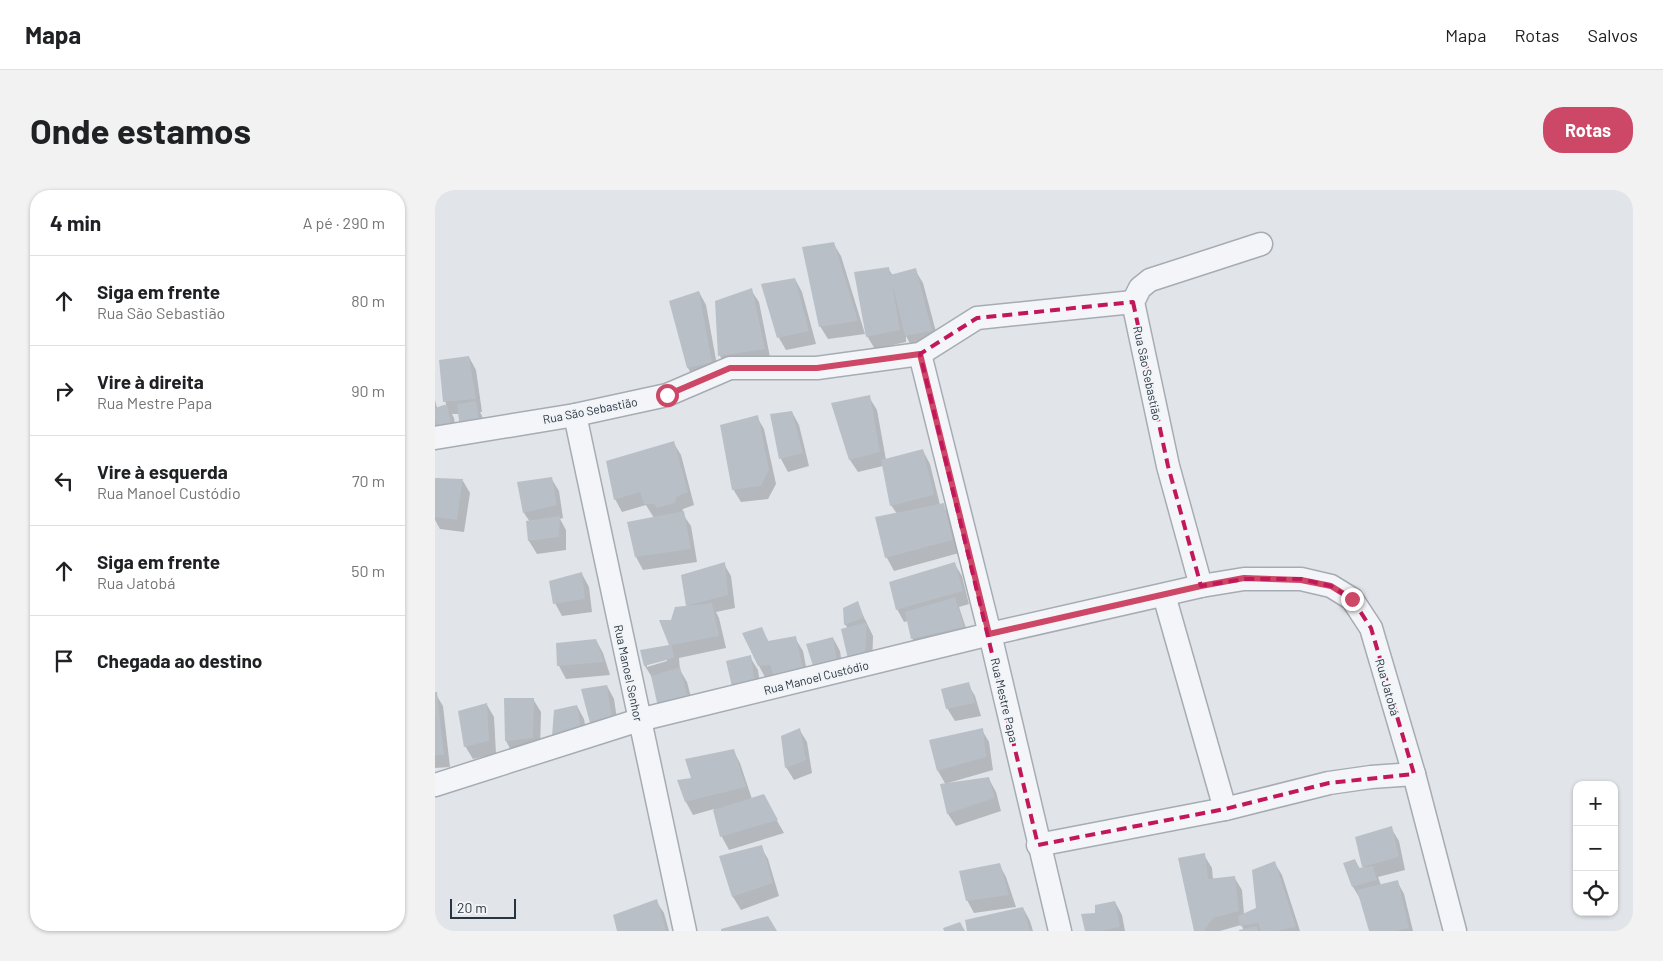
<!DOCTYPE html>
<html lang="pt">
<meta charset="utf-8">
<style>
body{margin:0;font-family:Barlow,sans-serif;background:#f2f2f2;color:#202124}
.controls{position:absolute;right:15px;bottom:15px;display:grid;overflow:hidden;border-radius:10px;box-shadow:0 1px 4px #0004}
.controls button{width:45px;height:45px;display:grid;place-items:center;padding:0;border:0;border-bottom:1px solid #e0e0e0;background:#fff;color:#202124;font:25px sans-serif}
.scale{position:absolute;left:15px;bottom:12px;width:66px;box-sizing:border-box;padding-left:5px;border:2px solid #293441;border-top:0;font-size:14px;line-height:18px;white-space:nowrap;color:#293441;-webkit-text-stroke:4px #f1f4f7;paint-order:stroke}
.stop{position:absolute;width:15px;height:15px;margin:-11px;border:4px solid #cd4766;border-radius:50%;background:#fff}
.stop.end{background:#cd4766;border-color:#fff;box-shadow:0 1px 5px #0008}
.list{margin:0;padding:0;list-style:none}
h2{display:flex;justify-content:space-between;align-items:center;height:65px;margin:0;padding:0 20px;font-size:21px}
h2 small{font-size:16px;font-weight:400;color:#757577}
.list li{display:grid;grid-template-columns:32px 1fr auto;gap:15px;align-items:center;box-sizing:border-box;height:90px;padding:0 20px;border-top:1px solid #e0e0e0}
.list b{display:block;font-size:19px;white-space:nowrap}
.list p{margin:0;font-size:16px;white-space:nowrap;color:#757577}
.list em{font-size:16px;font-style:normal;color:#757577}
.icon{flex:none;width:28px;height:28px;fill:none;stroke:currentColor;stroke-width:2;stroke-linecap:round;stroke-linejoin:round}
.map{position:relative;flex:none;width:1198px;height:741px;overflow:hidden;border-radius:20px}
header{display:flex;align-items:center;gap:30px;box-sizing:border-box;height:70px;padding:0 25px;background:#fff;border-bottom:1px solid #e0e0e0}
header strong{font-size:24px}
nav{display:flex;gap:28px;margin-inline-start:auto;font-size:18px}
.intro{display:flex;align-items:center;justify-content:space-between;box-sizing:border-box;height:120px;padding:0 30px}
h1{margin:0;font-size:35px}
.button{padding:12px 22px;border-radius:20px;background:#cd4766;color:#fff;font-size:18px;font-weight:700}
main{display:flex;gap:30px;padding:0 30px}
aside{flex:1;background:#fff;border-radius:20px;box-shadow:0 1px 4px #0004}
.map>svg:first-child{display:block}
.shadow{fill:#0003;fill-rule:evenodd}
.building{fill:#b8bfc6}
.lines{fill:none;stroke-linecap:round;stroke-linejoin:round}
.street-casing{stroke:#a6acb4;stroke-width:25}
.street{stroke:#f4f5f8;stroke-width:22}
.route{stroke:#cd4766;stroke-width:6}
.marked{fill:none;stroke:#c2185b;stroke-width:4;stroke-dasharray:10 6;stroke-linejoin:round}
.labels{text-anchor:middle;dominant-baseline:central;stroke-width:4;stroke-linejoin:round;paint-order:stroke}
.street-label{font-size:12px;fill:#293441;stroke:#f1f4f7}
</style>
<header>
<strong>Mapa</strong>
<nav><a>Mapa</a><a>Rotas</a><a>Salvos</a></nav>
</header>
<div class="intro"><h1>Onde estamos</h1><a class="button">Rotas</a></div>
<main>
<aside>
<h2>4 min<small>A pé · 290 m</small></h2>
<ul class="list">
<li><svg class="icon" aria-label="ahead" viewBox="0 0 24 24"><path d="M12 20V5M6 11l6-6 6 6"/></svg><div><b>Siga em frente</b><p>Rua São Sebastião</p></div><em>80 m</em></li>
<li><svg class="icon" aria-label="right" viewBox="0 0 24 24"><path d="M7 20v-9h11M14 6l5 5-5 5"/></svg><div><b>Vire à direita</b><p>Rua Mestre Papa</p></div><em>90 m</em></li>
<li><svg class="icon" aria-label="left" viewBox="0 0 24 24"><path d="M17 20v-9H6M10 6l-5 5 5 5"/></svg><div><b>Vire à esquerda</b><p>Rua Manoel Custódio</p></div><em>70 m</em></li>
<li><svg class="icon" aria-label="ahead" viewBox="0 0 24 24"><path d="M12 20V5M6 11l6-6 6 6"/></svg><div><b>Siga em frente</b><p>Rua Jatobá</p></div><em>50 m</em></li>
<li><svg class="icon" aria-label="arrive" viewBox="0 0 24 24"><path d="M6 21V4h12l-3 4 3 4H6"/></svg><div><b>Chegada ao destino</b></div></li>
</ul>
</aside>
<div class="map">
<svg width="1198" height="741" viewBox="0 0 1198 741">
<rect width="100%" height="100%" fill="#e1e5ea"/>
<g class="shadow">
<polygon points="398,53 406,66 430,144 393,149 385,136"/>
<polygon points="453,78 458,86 480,80 488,93 504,153 478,159 471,146 471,152 440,159 432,146"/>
<polygon points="360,89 367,102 381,154 351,160 344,148"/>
<polygon points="316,100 324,112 336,172 292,178 285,166"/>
<polygon points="264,102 271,115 284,186 260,191 253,178"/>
<polygon points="34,167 41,180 47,222 45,222 47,226 51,249 24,224 17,224 19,228 23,252 0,242 0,210 2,218 12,216 10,211"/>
<polygon points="434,207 442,220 451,270 488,261 495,274 505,315 508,315 516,328 524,363 459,381 452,368 442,328 462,324 456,315 448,276 423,282 415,270"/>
<polygon points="357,222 364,235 374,276 353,282 346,269 337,225"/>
<polygon points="322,227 329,239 341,294 333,309 306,312 298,299"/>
<polygon points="238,252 246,265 259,315 248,319 247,323 256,336 262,372 208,380 201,367 219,328 211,315 187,322 180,309"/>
<polygon points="116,288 124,301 128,328 125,329 131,340 131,360 102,364 94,351 95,332 89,323"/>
<polygon points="28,291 35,303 29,342 5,339 0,330 0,300"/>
<polygon points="519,373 527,386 534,414 524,417 535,450 484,461 477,448 473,431 469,432 462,419"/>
<path d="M289,374L296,386L300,418L281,422L284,428L291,458L244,468L245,480L252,492L261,526L218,489L210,476L206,461L235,456L237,431L253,417L252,415ZM232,469V471L212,477V474Z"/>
<polygon points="147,384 154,397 157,422 127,426 120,413"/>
<polygon points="422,413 438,446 437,478 410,434"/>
<polygon points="326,439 334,452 360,448 368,461 375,497 331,489 324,476"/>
<polygon points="398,448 405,461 410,492 389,497 382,484"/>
<polygon points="161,450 168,463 175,485 131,489 124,476 122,455"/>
<polygon points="315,467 323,480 327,507 293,472"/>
<polygon points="533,494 540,506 546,526 520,531 512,518"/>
<polygon points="172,496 179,509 184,542 163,546 156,533 147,500"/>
<polygon points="0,503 8,516 15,577 0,578"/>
<polygon points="98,509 106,522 105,561 78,564 71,551"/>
<polygon points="52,515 59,527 61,564 38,569 30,556"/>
<polygon points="142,516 149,529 153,551 120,521"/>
<polygon points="364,539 372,552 377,583 359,590 351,577"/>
<polygon points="547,540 554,552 558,580 513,593 513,594 554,589 561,602 566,621 521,636 513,624 511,595 503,581"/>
<polygon points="298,560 305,573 317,609 328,606 349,643 294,660 287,647 279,619 258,625 251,612 244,591 258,589"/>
<polygon points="956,638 964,651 970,680 943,687 946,695 962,691 969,704 978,741 936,741 926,710 918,697 910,674 920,670 925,679 929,679 928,676"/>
<polygon points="326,657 333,669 344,706 306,720 298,707 286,667"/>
<polygon points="769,665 777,678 778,690 799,687 807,700 809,724 823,719 839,672 847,685 865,741 807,741 809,740 806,735 785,741 760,741"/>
<polygon points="564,674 571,687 581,717 539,723 532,710"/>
<polygon points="221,711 229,723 234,741 183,741"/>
<polygon points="680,712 687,725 690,741 652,741 661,724"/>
<polygon points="588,718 595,731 598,741 533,741"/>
</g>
<g class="building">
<polygon points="399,52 423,131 384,137 367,57"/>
<polygon points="454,77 455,85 481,78 497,141 470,146 457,93 465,140 431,147 419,82"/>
<polygon points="360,88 374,141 342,148 326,94"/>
<polygon points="317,98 330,159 283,166 280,111"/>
<polygon points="264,101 277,173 252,178 234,111"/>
<polygon points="34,166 41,209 8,212 4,170"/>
<polygon points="435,205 445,262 414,270 396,213"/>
<polygon points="41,211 45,236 25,239 22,214"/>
<polygon points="12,214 17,239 3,242 0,228 0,218"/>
<polygon points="357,221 368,263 344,269 335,224"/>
<polygon points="323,225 334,280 326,296 297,300 285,235"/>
<polygon points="239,251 253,302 241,307 240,313 222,318 219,314 209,314 205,302 179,310 171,271"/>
<polygon points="488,259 499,305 455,316 446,270"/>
<polygon points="117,287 122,315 88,323 82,292"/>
<polygon points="0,288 28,289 22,330 0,327"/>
<polygon points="509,313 518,350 450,368 440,327"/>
<polygon points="249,321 256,359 200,367 192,332"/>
<polygon points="125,326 124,347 93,351 91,331"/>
<polygon points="290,372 293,405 251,416 246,385"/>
<polygon points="520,372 528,401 461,420 454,392"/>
<polygon points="147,382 150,409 118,414 114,391"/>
<polygon points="520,407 529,437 476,449 470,422"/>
<polygon points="423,411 429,428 409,435 408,418"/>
<polygon points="277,413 284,446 237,455 239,468 209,476 205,460 234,455 224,430 236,430 240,417"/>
<polygon points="432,432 430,465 413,469 406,439"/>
<polygon points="327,437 333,451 361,446 369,484 341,493 335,475 323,476 307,443"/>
<polygon points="398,447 403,480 381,485 371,454"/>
<polygon points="161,449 169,472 122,476 121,453"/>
<polygon points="316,465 320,494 298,501 291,471"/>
<polygon points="245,477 254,513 224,521 216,486"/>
<polygon points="534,492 540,513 511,519 506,499"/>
<polygon points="172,495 177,529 155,533 146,499"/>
<polygon points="0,502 2,502 9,565 0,565"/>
<polygon points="69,508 99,508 98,548 70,551"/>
<polygon points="52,513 54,551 29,557 23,521"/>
<polygon points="142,515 146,538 117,546 119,520"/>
<polygon points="365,538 371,570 350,578 346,546"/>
<polygon points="548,538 551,567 502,581 494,550"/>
<polygon points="299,559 311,597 250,612 242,590 256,588 250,569"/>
<polygon points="554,587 560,608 512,624 505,594"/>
<polygon points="329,604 343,630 285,647 278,620"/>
<polygon points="957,636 964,667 927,677 920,647"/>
<polygon points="327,655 338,693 297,707 284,666"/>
<polygon points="770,663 773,689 800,686 804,721 778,728 769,741 759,741 743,668"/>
<polygon points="920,669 923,678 938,676 942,690 917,697 908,673"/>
<polygon points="840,671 861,737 842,741 826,741 823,733 805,736 803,726 821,718 817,680"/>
<polygon points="565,673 574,705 531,711 524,681"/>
<polygon points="963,690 974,738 961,741 934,741 922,700"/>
<polygon points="222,709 231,741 182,741 178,725"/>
<polygon points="680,711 685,737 667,741 650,741 646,724 660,723 660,715"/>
<polygon points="588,717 595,741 532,741 530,730"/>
<polygon points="333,726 342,741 286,741 286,739"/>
<polygon points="525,732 530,741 509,741 508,738"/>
<polygon points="822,736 823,741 804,741 804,740"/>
</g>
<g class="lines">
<defs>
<g id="street">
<polyline points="485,164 555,444 625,741"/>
<polyline points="140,225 250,741"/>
<polyline points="0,248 140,225 232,205 295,178 382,178 485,164 542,128 698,112"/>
<polyline points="766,396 733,276 698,112 705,98 715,90 826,54"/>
<polyline points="729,405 790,619"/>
<polyline points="0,595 204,530 555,444 766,396 809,389 866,389 896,396 917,409 936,438 979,584 1020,741"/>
<polyline points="603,655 790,619 894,593 936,587 979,584"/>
</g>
</defs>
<use href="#street" class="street-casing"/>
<use href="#street" class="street"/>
</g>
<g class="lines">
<polyline class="route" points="232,205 295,178 382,178 485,164 554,444 766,396 809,388 866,390 896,396 917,409"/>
</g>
<path class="marked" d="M698,112L733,276L766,396L809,389H866L896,396L917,409L936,438L979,584L894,593L790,619L603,655L485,164L542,128Z"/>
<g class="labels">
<g class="street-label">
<text transform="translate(713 183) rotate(78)">Rua São Sebastião</text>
<text transform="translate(155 220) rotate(-11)">Rua São Sebastião</text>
<text transform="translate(194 483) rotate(78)">Rua Manoel Senhor</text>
<text transform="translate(381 487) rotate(-14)">Rua Manoel Custódio</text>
<text transform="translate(953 497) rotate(74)">Rua Jatobá</text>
<text transform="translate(570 510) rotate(77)">Rua Mestre Papa</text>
</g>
</g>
</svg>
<div class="controls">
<button>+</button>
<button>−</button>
<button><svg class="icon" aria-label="locate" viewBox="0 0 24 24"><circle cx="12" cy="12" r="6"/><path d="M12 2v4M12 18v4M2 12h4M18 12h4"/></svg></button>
</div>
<div class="scale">20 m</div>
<div class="stop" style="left:232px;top:205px"></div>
<div class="stop end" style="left:917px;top:409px"></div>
</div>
</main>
